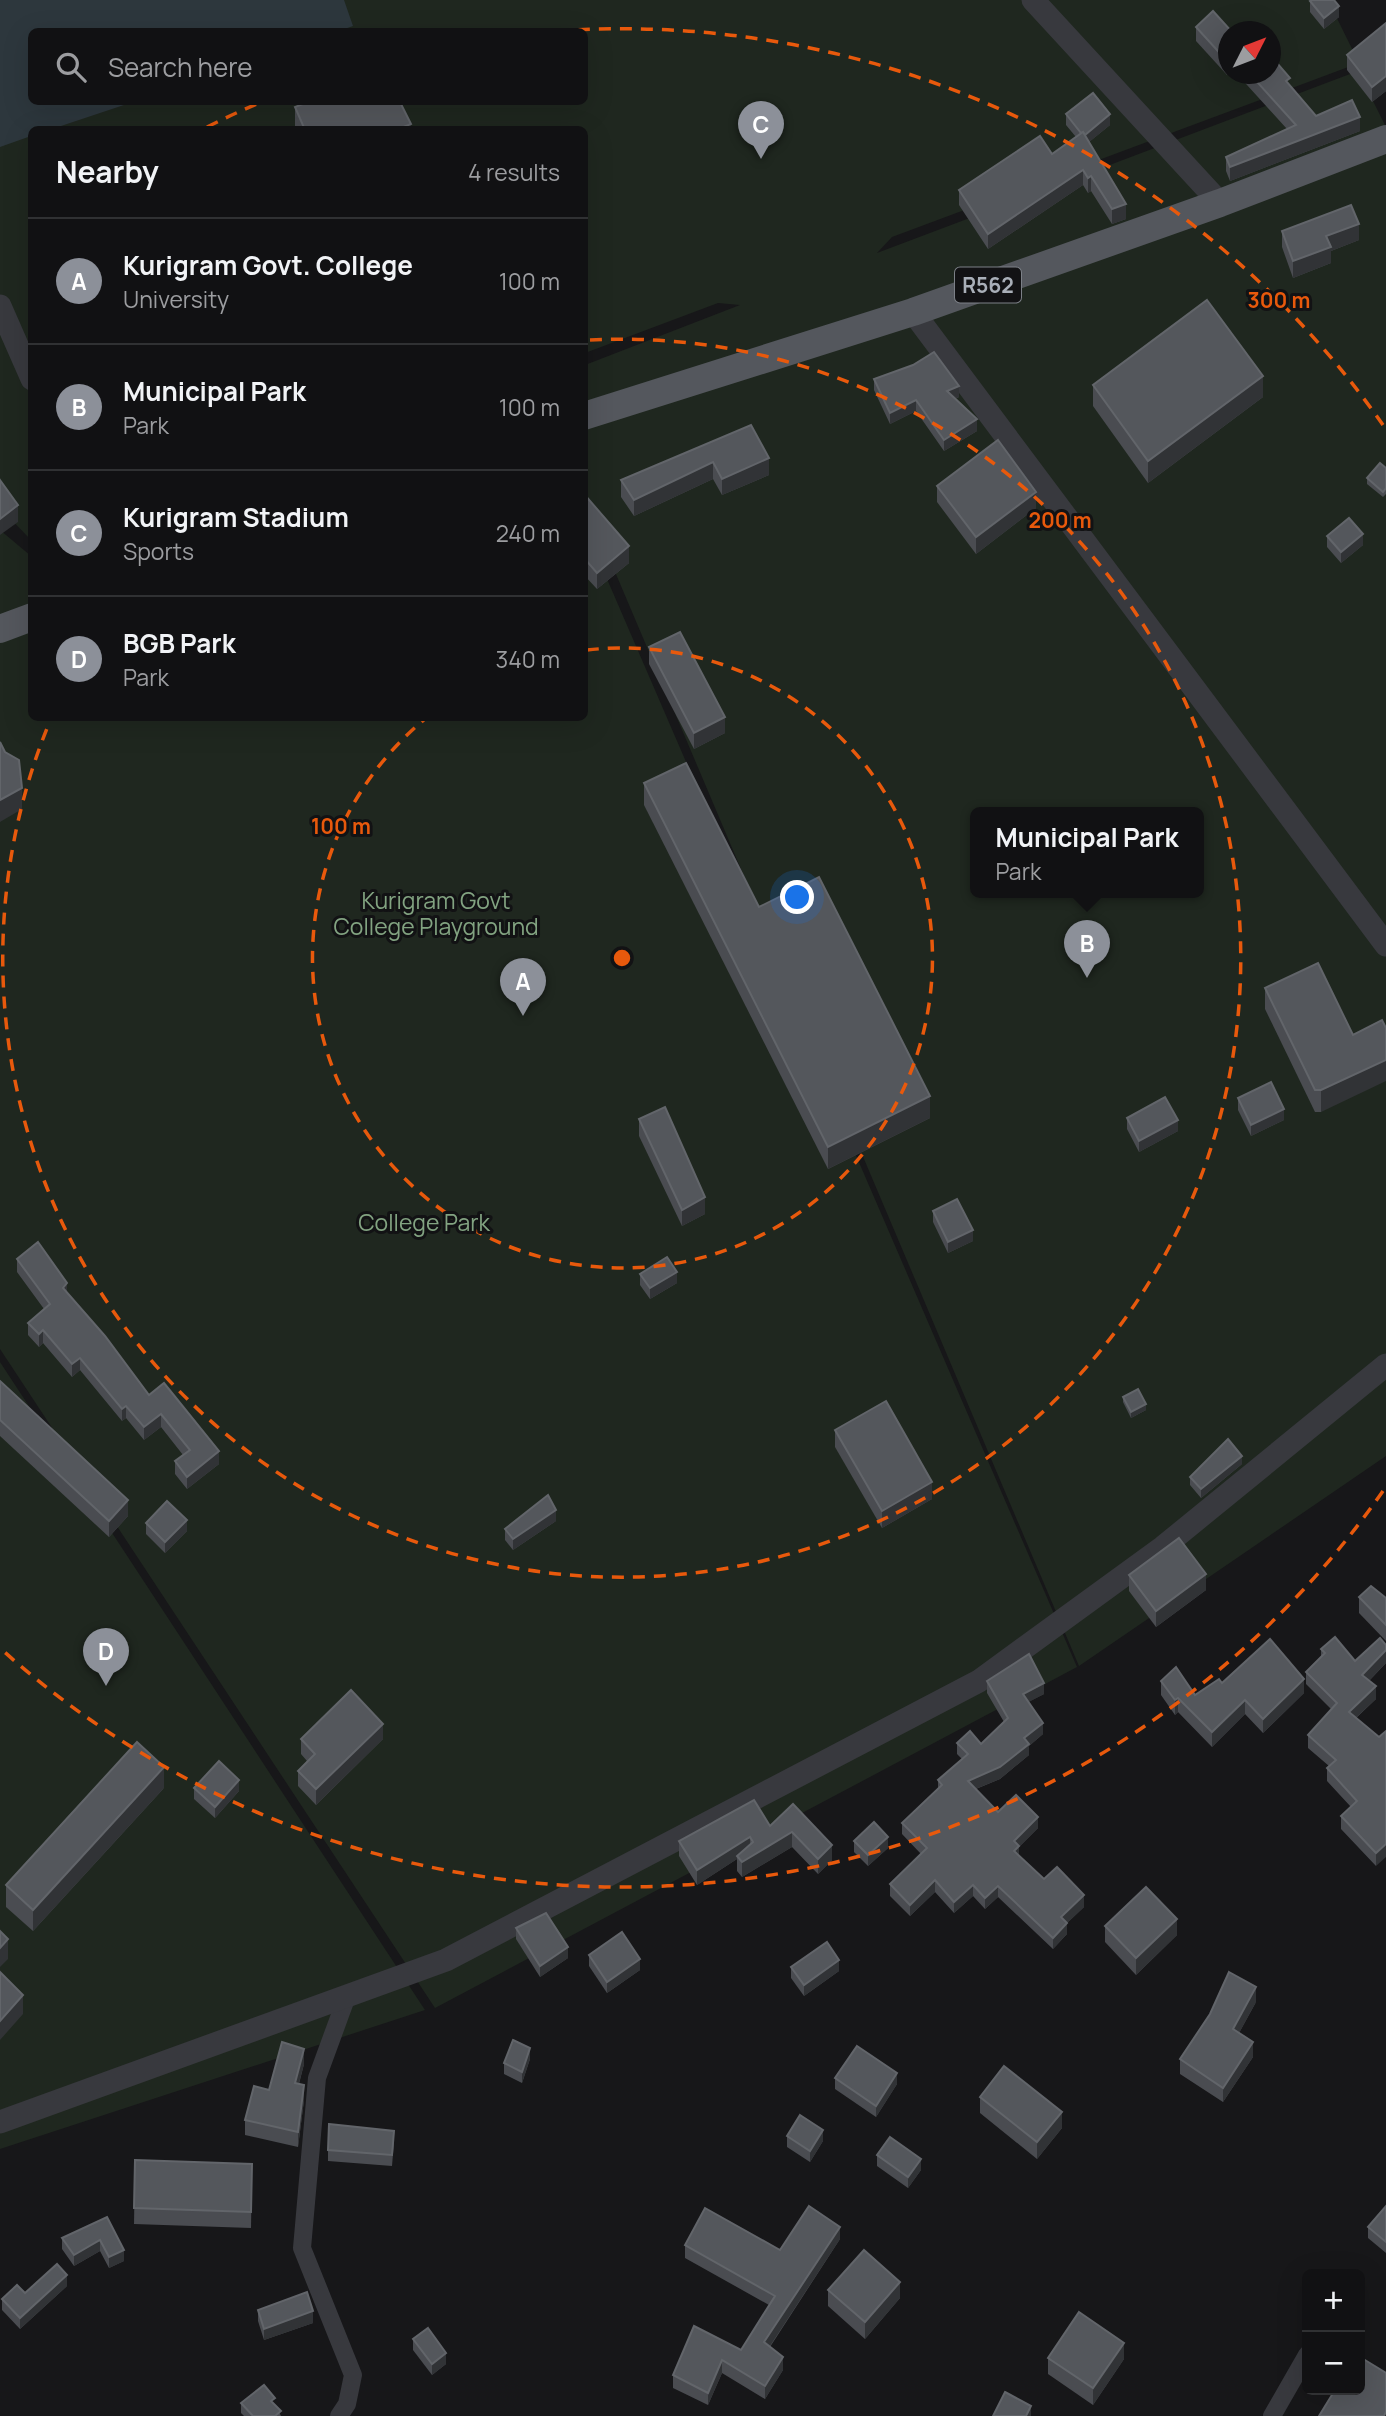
<!DOCTYPE html>
<meta charset="utf-8">
<style>
body{margin:0;font-family:Manrope,sans-serif;background:#1a1a1c;color:#f1f3f6}
.controls{position:absolute;right:21px;bottom:21px;display:grid;overflow:hidden;border-radius:10px;box-shadow:0 7px 28px #0002}
.controls button{width:63px;height:63px;display:grid;place-items:center;padding:0;border:0;border-bottom:2px solid #303133;background:#111113;color:#f1f3f6;font:35px sans-serif}
.compass{position:absolute;left:1218px;top:21px;width:63px;height:63px;border-radius:50%;background:#111113;box-shadow:0 7px 28px #0002;rotate:48deg}
.you{position:absolute;left:798px;top:898px;width:24px;height:24px;margin:-18px;border:5px solid #fff;border-radius:50%;background:#1a73e8;box-shadow:0 0 0 10px #1a73e833}
.badge{display:grid;place-items:center;width:46px;height:46px;border-radius:50%;background:#8c9099;color:#fff;font-size:23px;font-weight:700}
.pin{position:absolute;translate:-50% -58px;filter:drop-shadow(0 2px 4px #0008)}
.pin::after{content:'';position:absolute;top:37px;width:24px;height:21px;background:inherit;clip-path:polygon(0 0,100% 0,50% 100%)}
.popup{position:absolute;left:970px;top:807px;width:234px;height:91px;box-sizing:border-box;display:grid;place-content:center;border-radius:10px;background:#111113;filter:drop-shadow(0 2px 5px #0005);font-size:23px;white-space:nowrap;color:#9c9da0}
.popup b{font-size:26px;color:#f1f3f6}
.popup::after{content:'';position:absolute;left:50%;top:100%;margin-left:-14px;border:14px solid transparent;border-top-color:#111113}
.list{margin:0;padding:0;list-style:none}
h2{display:flex;justify-content:space-between;align-items:center;height:91px;margin:0;padding:0 28px;font-size:30px}
h2 small{font-size:23px;font-weight:400;color:#9c9da0}
.list li{display:grid;grid-template-columns:46px 1fr auto;gap:21px;align-items:center;box-sizing:border-box;height:126px;padding:0 28px;border-top:2px solid #303133}
.list b{display:block;font-size:26px;white-space:nowrap}
.list p{margin:0;font-size:23px;white-space:nowrap;color:#9c9da0}
.list em{font-size:23px;font-style:normal;color:#9c9da0}
.icon{flex:none;width:38px;height:38px;fill:none;stroke:currentColor;stroke-width:2;stroke-linecap:round;stroke-linejoin:round}
.map{position:relative;flex:none;width:1386px;height:2416px;overflow:hidden}
.search{position:absolute;background:#111113;box-shadow:0 7px 28px #0002;left:28px;top:28px;width:560px;height:77px;display:flex;align-items:center;gap:18px;box-sizing:border-box;padding:0 24px;border-radius:10px;color:#9c9da0;font-size:26px}
.panel{position:absolute;background:#111113;box-shadow:0 7px 28px #0002;left:28px;top:126px;width:560px;height:595px;border-radius:10px}
.map>svg:first-child{display:block}
.green{fill:#1f271f;fill-rule:evenodd}
.water{fill:#2d373d}
.lines{fill:none;stroke-linecap:round;stroke-linejoin:round}
.minor{stroke:#38393e;stroke-width:18}
.tertiary{stroke:#38393e;stroke-width:23}
.primary{stroke:#54575d;stroke-width:28}
.wall{fill:#4a4c51}
.shaded-wall{fill:#313336}
.building{fill:#54575c;stroke:#62656a;stroke-width:2}
.ring{fill:none;stroke:#e8590c;stroke-width:3.5;stroke-dasharray:12 9}
.labels{text-anchor:middle;dominant-baseline:central;stroke-width:6;stroke-linejoin:round;paint-order:stroke}
.shield{fill:#121214;stroke:#7c8087;stroke-width:2}
.shield-label{font-size:21px;font-weight:bold;fill:#a9afb8}
.park-label{font-size:23px;fill:#82a381;stroke:#121214}
.centre{fill:#e8590c;stroke:#121214;stroke-width:3.5}
.ring-label{font-size:21px;text-anchor:middle;font-weight:bold;fill:#e8590c;stroke:#121214;stroke-width:6;stroke-linejoin:round;paint-order:stroke}
</style>
<div class="map">
<svg width="1386" height="2416" viewBox="0 0 1386 2416">
<rect width="100%" height="100%" fill="#171719"/>
<g class="green">
<path d="M0,0H1328L1359,63L892,237L877,253L1358,71L1386,127V1456L1079,1666L585,501V365L740,305L718,303L585,353L584,130H32L31,540L0,508ZM32,32H584V102H32ZM1228,32H1270V74H1228ZM975,812H1199V892H975Z"/>
<polygon points="585,528 1077,1667 435,2008 0,1349 0,530 31,556 32,718 584,718"/>
<polygon points="0,1362 425,2010 0,2149"/>
</g>
<polygon class="water" points="0,0 344,0 353,26 336,32 32,32 32,102 133,102 52,129 32,130 31,136 0,147"/>
<g class="lines">
<g class="minor">
<polyline points="339,2416 347,2404 353,2375 302,2248 317,2078 347,1996"/>
<polyline points="1272,2416 1307,2355"/>
</g>
<g class="tertiary">
<polyline points="1033,0 1220,203"/>
<polyline points="0,306 32,379"/>
<polyline points="913,312 1386,945"/>
<polyline points="0,2122 446,1960 979,1681 1163,1547 1386,1365"/>
</g>
<g class="primary">
<polyline points="584,416 913,312 1220,203 1386,139"/>
<polyline points="0,629 32,617"/>
</g>
</g>
<g class="wall">
<polygon points="1310,1 1339,17 1324,29 1310,12"/>
<polygon points="1386,23 1386,91 1372,102 1347,70 1347,55"/>
<polygon points="1196,27 1232,32 1227,75 1196,41"/>
<polygon points="1237,74 1270,74 1290,86 1316,116 1360,131 1230,181 1226,171 1226,157 1287,129"/>
<polygon points="295,107 411,130 295,130"/>
<polygon points="1066,114 1110,125 1089,142 1126,219 1112,224 1091,191 1088,193 1083,185 988,249 959,205 959,190 1052,154 1076,137 1066,125"/>
<polygon points="1282,231 1359,240 1331,251 1331,263 1293,278 1282,247"/>
<polygon points="874,379 959,397 955,399 977,431 944,451 916,411 890,424 874,390"/>
<polygon points="1093,385 1263,397 1148,483 1093,406"/>
<polygon points="751,425 769,475 722,495 713,479 634,516 621,497 621,480"/>
<polygon points="1386,468 1386,494 1383,497 1367,484 1367,478"/>
<polygon points="937,486 1036,508 976,554 937,502"/>
<polygon points="584,494 629,563 597,589 584,575"/>
<polygon points="1327,536 1363,545 1341,563 1327,547"/>
<polygon points="649,647 725,733 694,749 649,664"/>
<polygon points="644,783 759,907 930,1118 828,1169 644,805"/>
<polygon points="1265,988 1353,1035 1321,1112 1315,1112 1265,1009"/>
<polygon points="1238,1098 1284,1120 1251,1136 1238,1110"/>
<polygon points="1127,1118 1178,1131 1139,1152 1127,1129"/>
<polygon points="639,1119 705,1214 682,1226 639,1136"/>
<polygon points="933,1211 973,1241 948,1253 933,1222"/>
<polygon points="17,1259 67,1293 149,1395 219,1464 187,1489 175,1474 175,1461 183,1455 161,1427 144,1440 126,1418 122,1421 80,1370 72,1377 43,1343 39,1347 28,1335 28,1323 44,1309 17,1272"/>
<polygon points="640,1274 677,1283 650,1299 640,1285"/>
<polygon points="0,1381 128,1516 109,1537 0,1436"/>
<polygon points="1123,1397 1146,1410 1131,1418 1123,1402"/>
<polygon points="835,1430 932,1499 882,1528 835,1447"/>
<polygon points="1242,1464 1201,1498 1190,1485 1190,1477"/>
<polygon points="556,1521 513,1550 505,1540 505,1529"/>
<polygon points="146,1523 187,1531 165,1553 146,1534"/>
<polygon points="1129,1575 1206,1590 1156,1627 1129,1591"/>
<polygon points="1359,1597 1386,1599 1386,1641 1359,1613"/>
<polygon points="1386,1645 1386,1663 1369,1681 1376,1699 1356,1718 1379,1737 1376,1866 1341,1829 1341,1816 1351,1807 1327,1781 1327,1768 1329,1766 1308,1748 1308,1735 1331,1709 1306,1684 1306,1672 1321,1657 1321,1649 1355,1661"/>
<polygon points="987,1681 1044,1694 1028,1702 1043,1734 1029,1746 1029,1755 1000,1779 976,1789 998,1812 1038,1828 1019,1847 1019,1856 1044,1879 1084,1907 1067,1923 1067,1934 1053,1949 998,1897 985,1909 973,1896 954,1913 935,1892 910,1916 890,1896 890,1884 921,1854 902,1834 902,1823 938,1789 938,1780 962,1759 957,1754 957,1743 981,1744 1004,1722 987,1693"/>
<polygon points="1161,1681 1195,1695 1222,1683 1304,1693 1263,1733 1245,1714 1212,1747 1178,1712 1175,1715 1161,1695"/>
<polygon points="301,1739 383,1739 316,1805 298,1786 298,1771 307,1761 301,1754"/>
<polygon points="164,1788 33,1931 6,1907 6,1885"/>
<polygon points="194,1788 239,1791 215,1818 194,1799"/>
<polygon points="793,1804 832,1860 818,1874 792,1847 742,1877 737,1871 737,1859 697,1885 679,1856 679,1841 770,1826"/>
<polygon points="854,1841 888,1848 868,1866 854,1852"/>
<polygon points="1105,1926 1177,1935 1136,1975 1105,1942"/>
<polygon points="516,1928 568,1958 540,1977 516,1939"/>
<polygon points="589,1955 640,1970 607,1993 589,1966"/>
<polygon points="791,1967 839,1971 804,1996 791,1978"/>
<polygon points="1256,2002 1239,2033 1253,2057 1223,2102 1180,2074 1180,2059"/>
<polygon points="530,2059 522,2083 504,2074 504,2063"/>
<polygon points="304,2064 299,2084 304,2100 298,2147 245,2135 245,2120 269,2090"/>
<polygon points="835,2078 897,2084 876,2117 835,2089"/>
<polygon points="980,2097 1062,2128 1037,2159 980,2113"/>
<polygon points="787,2136 823,2141 810,2162 787,2147"/>
<polygon points="394,2142 392,2166 328,2161 328,2150"/>
<polygon points="877,2155 921,2170 908,2188 877,2166"/>
<polygon points="135,2160 252,2164 251,2228 134,2224"/>
<polygon points="1386,2206 1386,2253 1368,2238 1368,2227"/>
<polygon points="107,2217 124,2261 109,2268 100,2251 74,2266 62,2249 62,2238"/>
<polygon points="840,2239 770,2347 783,2370 765,2399 722,2373 708,2405 673,2388 673,2375 741,2350 769,2305 685,2258 685,2245 780,2250"/>
<polygon points="67,2286 20,2329 2,2310 2,2299 25,2293"/>
<polygon points="828,2290 900,2298 865,2339 828,2306"/>
<polygon points="258,2310 313,2323 264,2340 258,2321"/>
<polygon points="413,2339 446,2364 432,2375 413,2350"/>
<polygon points="1048,2358 1124,2359 1093,2405 1048,2374"/>
<polygon points="241,2403 275,2404 281,2416 244,2416 241,2413"/>
</g>
<g class="shaded-wall">
<polygon points="1339,6 1339,17 1324,29 1324,18"/>
<polygon points="1386,76 1386,91 1372,102 1372,87"/>
<polygon points="1110,114 1110,125 1083,147 1083,136"/>
<polygon points="1360,117 1360,131 1230,181 1230,167"/>
<polygon points="411,124 411,130 396,130"/>
<polygon points="1083,170 1083,185 988,249 988,234"/>
<polygon points="1091,176 1091,191 1088,193 1088,178"/>
<polygon points="1126,204 1126,219 1112,224 1112,209"/>
<polygon points="1359,224 1359,240 1331,251 1331,263 1293,278 1293,261 1326,236"/>
<polygon points="1263,376 1263,397 1148,483 1148,461"/>
<polygon points="959,386 959,397 947,402 947,391"/>
<polygon points="916,400 916,411 890,424 890,413"/>
<polygon points="977,419 977,431 944,451 944,440"/>
<polygon points="769,458 769,475 722,495 722,479"/>
<polygon points="713,462 713,479 634,516 634,500"/>
<polygon points="1036,492 1036,508 976,554 976,537"/>
<polygon points="18,505 18,522 0,535 0,519"/>
<polygon points="1363,534 1363,545 1341,563 1341,552"/>
<polygon points="629,546 629,563 597,589 597,573"/>
<polygon points="725,717 725,733 694,749 694,733"/>
<polygon points="22,788 22,809 0,822 0,800"/>
<polygon points="1386,1060 1386,1081 1321,1112 1321,1090"/>
<polygon points="930,1096 930,1118 828,1169 828,1147"/>
<polygon points="1284,1109 1284,1120 1251,1136 1251,1125"/>
<polygon points="1178,1120 1178,1131 1139,1152 1139,1141"/>
<polygon points="705,1197 705,1214 682,1226 682,1210"/>
<polygon points="973,1230 973,1241 948,1253 948,1242"/>
<polygon points="677,1272 677,1283 650,1299 650,1288"/>
<polygon points="67,1283 67,1296 63,1288"/>
<polygon points="43,1330 43,1343 39,1347 39,1334"/>
<polygon points="80,1358 80,1370 72,1377 72,1364"/>
<polygon points="1146,1404 1146,1410 1131,1418 1131,1412"/>
<polygon points="126,1406 126,1418 122,1421 122,1409"/>
<polygon points="161,1414 161,1427 144,1440 144,1427"/>
<polygon points="219,1451 219,1464 187,1489 187,1477"/>
<polygon points="1242,1456 1242,1464 1201,1498 1201,1489"/>
<polygon points="932,1482 932,1499 882,1528 882,1511"/>
<polygon points="128,1500 128,1516 109,1537 109,1521"/>
<polygon points="556,1510 556,1521 513,1550 513,1539"/>
<polygon points="187,1520 187,1531 165,1553 165,1542"/>
<polygon points="1206,1574 1206,1590 1156,1627 1156,1611"/>
<polygon points="1386,1650 1386,1663 1362,1688 1362,1675"/>
<polygon points="1304,1679 1304,1693 1263,1733 1263,1719"/>
<polygon points="1044,1683 1044,1694 1023,1705 1023,1694"/>
<polygon points="1376,1686 1376,1699 1349,1724 1349,1712"/>
<polygon points="1178,1698 1178,1712 1175,1715 1175,1700"/>
<polygon points="1245,1700 1245,1714 1212,1747 1212,1732"/>
<polygon points="1043,1723 1043,1734 1029,1746 1029,1755 1000,1779 968,1792 968,1781"/>
<polygon points="383,1724 383,1739 316,1805 316,1789"/>
<polygon points="164,1767 164,1788 33,1931 33,1910"/>
<polygon points="239,1780 239,1791 215,1818 215,1807"/>
<polygon points="1038,1817 1038,1828 1019,1847 1019,1858 1014,1862 1014,1841"/>
<polygon points="792,1832 792,1847 742,1877 742,1862"/>
<polygon points="750,1837 750,1852 737,1856 737,1859 697,1885 697,1870"/>
<polygon points="888,1837 888,1848 868,1866 868,1855"/>
<polygon points="1386,1844 1386,1857 1376,1866 1376,1853"/>
<polygon points="832,1845 832,1860 818,1874 818,1859"/>
<polygon points="935,1880 935,1892 910,1916 910,1905"/>
<polygon points="973,1885 973,1896 954,1913 954,1902"/>
<polygon points="998,1886 998,1897 985,1909 985,1898"/>
<polygon points="1084,1895 1084,1907 1061,1929 1061,1917"/>
<polygon points="1177,1919 1177,1935 1136,1975 1136,1958"/>
<polygon points="1067,1923 1067,1934 1053,1949 1053,1938"/>
<polygon points="8,1939 8,1959 0,1967 0,1948"/>
<polygon points="568,1947 568,1958 540,1977 540,1966"/>
<polygon points="640,1959 640,1970 607,1993 607,1982"/>
<polygon points="839,1960 839,1971 804,1996 804,1985"/>
<polygon points="1256,1987 1256,2002 1233,2044 1233,2029"/>
<polygon points="23,1995 23,2014 0,2040 0,2021"/>
<polygon points="1253,2042 1253,2057 1223,2102 1223,2088"/>
<polygon points="530,2048 530,2059 522,2083 522,2072"/>
<polygon points="304,2049 304,2064 295,2098 295,2083"/>
<polygon points="897,2073 897,2084 876,2117 876,2106"/>
<polygon points="304,2085 304,2100 298,2147 298,2132"/>
<polygon points="1062,2112 1062,2128 1037,2159 1037,2142"/>
<polygon points="823,2130 823,2141 810,2162 810,2151"/>
<polygon points="921,2159 921,2170 908,2188 908,2177"/>
<polygon points="840,2227 840,2239 764,2355 764,2342"/>
<polygon points="100,2240 100,2251 74,2266 74,2255"/>
<polygon points="124,2250 124,2261 109,2268 109,2257"/>
<polygon points="67,2275 67,2286 20,2329 20,2318"/>
<polygon points="900,2282 900,2298 865,2339 865,2322"/>
<polygon points="313,2311 313,2323 264,2340 264,2329"/>
<polygon points="1124,2343 1124,2359 1093,2405 1093,2388"/>
<polygon points="446,2353 446,2364 432,2375 432,2364"/>
<polygon points="783,2357 783,2370 765,2399 765,2386"/>
<polygon points="722,2360 722,2373 708,2405 708,2393"/>
<polygon points="1031,2406 1031,2416 1026,2416"/>
</g>
<g class="building">
<polygon points="1312,0 1334,0 1339,6 1324,18 1310,1"/>
<polygon points="1213,11 1232,32 1228,32 1228,60 1227,61 1196,27"/>
<polygon points="1386,23 1386,76 1372,87 1347,55"/>
<polygon points="1270,55 1290,78 1286,81 1316,116 1352,100 1360,117 1230,167 1226,157 1296,125 1250,74 1270,74"/>
<polygon points="1093,93 1110,114 1085,135 1083,132 1081,133 1066,114"/>
<polygon points="308,102 400,102 411,124 396,130 305,130 295,107"/>
<polygon points="1083,132 1126,204 1112,209 1091,176 1088,178 1083,170 988,234 959,190 1040,136 1052,154"/>
<polygon points="1351,205 1359,224 1326,236 1331,247 1293,261 1282,231"/>
<polygon points="1207,300 1263,376 1148,461 1093,385"/>
<polygon points="934,352 959,386 947,391 977,419 944,440 916,400 890,413 874,379 913,365"/>
<polygon points="751,425 769,458 722,479 713,462 634,500 621,480"/>
<polygon points="998,440 1036,492 976,537 937,486"/>
<polygon points="1380,463 1386,468 1386,488 1383,492 1367,478"/>
<polygon points="0,480 18,505 0,519"/>
<polygon points="584,494 629,546 597,573 584,558"/>
<polygon points="1349,518 1363,534 1341,552 1327,536"/>
<polygon points="680,632 725,717 694,733 649,647"/>
<polygon points="0,742 5,752 19,760 22,788 0,800"/>
<polygon points="686,763 759,907 819,877 930,1096 828,1147 644,783"/>
<polygon points="1318,963 1353,1035 1382,1020 1386,1028 1386,1060 1321,1090 1315,1090 1265,988"/>
<polygon points="1271,1082 1284,1109 1251,1125 1238,1098"/>
<polygon points="1165,1097 1178,1120 1139,1141 1127,1118"/>
<polygon points="665,1107 705,1197 682,1210 639,1119"/>
<polygon points="957,1199 973,1230 948,1242 933,1211"/>
<polygon points="38,1242 67,1283 63,1288 105,1336 149,1395 164,1383 219,1451 187,1477 175,1461 190,1450 161,1414 144,1427 126,1406 122,1409 80,1358 72,1364 43,1330 39,1334 28,1323 50,1304 17,1259"/>
<polygon points="667,1257 677,1272 650,1288 640,1274"/>
<polygon points="0,1381 128,1500 109,1521 0,1420"/>
<polygon points="1138,1389 1146,1404 1131,1412 1123,1397"/>
<polygon points="886,1401 932,1482 882,1511 835,1430"/>
<polygon points="1228,1439 1242,1456 1201,1489 1190,1477"/>
<polygon points="548,1495 556,1510 513,1539 505,1529"/>
<polygon points="167,1501 187,1520 165,1542 146,1523"/>
<polygon points="1179,1538 1206,1574 1156,1611 1129,1575"/>
<polygon points="1371,1586 1386,1598 1386,1625 1359,1597"/>
<polygon points="1335,1637 1355,1661 1380,1638 1386,1645 1386,1650 1362,1675 1376,1686 1349,1712 1379,1737 1386,1731 1386,1844 1376,1853 1341,1816 1357,1801 1327,1768 1336,1760 1308,1735 1337,1703 1306,1672 1325,1653 1321,1649"/>
<polygon points="1270,1639 1304,1679 1263,1719 1245,1700 1212,1732 1178,1698 1175,1700 1161,1681 1176,1667 1195,1695 1219,1679 1222,1683"/>
<polygon points="1029,1654 1044,1683 1023,1694 1043,1723 1024,1738 1029,1744 1000,1767 968,1781 998,1812 1016,1795 1038,1817 1014,1841 1019,1846 1014,1851 1044,1879 1057,1867 1084,1895 1061,1917 1067,1923 1053,1938 998,1886 985,1898 973,1885 954,1902 935,1880 910,1905 890,1884 927,1848 902,1823 942,1785 938,1780 968,1754 957,1743 970,1731 981,1744 1008,1718 987,1681"/>
<polygon points="351,1690 383,1724 316,1789 298,1771 315,1754 301,1739"/>
<polygon points="137,1742 164,1767 33,1910 6,1885"/>
<polygon points="219,1761 239,1780 215,1807 194,1788"/>
<polygon points="754,1800 770,1826 793,1804 832,1845 818,1859 792,1832 742,1862 737,1856 753,1842 750,1837 697,1870 679,1841"/>
<polygon points="874,1822 888,1837 868,1855 854,1841"/>
<polygon points="1146,1887 1177,1919 1136,1958 1105,1926"/>
<polygon points="546,1913 568,1947 540,1966 516,1928"/>
<polygon points="0,1931 8,1939 0,1948"/>
<polygon points="622,1932 640,1959 607,1982 589,1955"/>
<polygon points="827,1942 839,1960 804,1985 791,1967"/>
<polygon points="0,1972 23,1995 0,2021"/>
<polygon points="1229,1972 1256,1987 1233,2029 1253,2042 1223,2088 1180,2059 1210,2014"/>
<polygon points="513,2040 530,2048 522,2072 504,2063"/>
<polygon points="282,2042 304,2049 295,2083 304,2085 298,2132 245,2120 254,2086 269,2090"/>
<polygon points="857,2046 897,2073 876,2106 835,2078"/>
<polygon points="1004,2066 1062,2112 1037,2142 980,2097"/>
<polygon points="800,2115 823,2130 810,2151 787,2136"/>
<polygon points="329,2124 394,2131 392,2155 328,2150"/>
<polygon points="890,2137 921,2159 908,2177 877,2155"/>
<polygon points="135,2160 252,2164 251,2212 134,2208"/>
<polygon points="809,2206 840,2227 764,2342 783,2357 765,2386 722,2360 708,2393 673,2375 694,2326 741,2350 775,2296 685,2245 705,2208 780,2250"/>
<polygon points="1386,2206 1386,2242 1368,2227"/>
<polygon points="107,2217 124,2250 109,2257 100,2240 74,2255 62,2238"/>
<polygon points="864,2250 900,2282 865,2322 828,2290"/>
<polygon points="57,2264 67,2275 20,2318 2,2299 17,2285 25,2293"/>
<polygon points="307,2292 313,2311 264,2329 258,2310"/>
<polygon points="1079,2312 1124,2343 1093,2388 1048,2358"/>
<polygon points="428,2328 446,2353 432,2364 413,2339"/>
<polygon points="1360,2357 1386,2373 1386,2412 1384,2416 1319,2416 1335,2390 1360,2390"/>
<polygon points="264,2385 275,2398 271,2401 281,2411 275,2416 253,2416 241,2403"/>
<polygon points="1005,2392 1031,2406 1026,2416 993,2416"/>
</g>
<g class="ring">
<path d="M587 650A310 310 0 1 1 425 719"/>
<path d="M590 340A619 619 0 1 1 50 721"/>
<path d="M1383 1491A929 929 0 0 1 0 1648M207 127A929 929 0 0 1 259 103M557 31A929 929 0 0 1 1383 425"/>
</g>
<g class="labels">
<rect class="shield" x="955" y="267.5" width="66" height="35" rx="5"/>
<g class="shield-label">
<text x="988" y="285">R562</text>
</g>
<g class="park-label">
<text x="436" y="900">Kurigram Govt<tspan x="436" dy="26">College Playground</tspan></text>
<text x="424" y="1222">College Park</text>
</g>
</g>
<circle cx="622" cy="958" r="10" class="centre"/>
<g class="ring-label">
<text x="1279" y="308">300 m</text>
<text x="1060" y="528">200 m</text>
<text x="341" y="834">100 m</text>
</g>
</svg>
<div class="controls">
<button>+</button>
<button>−</button>
</div>
<svg class="compass" viewBox="-18 -18 36 36"><path d="M0-13l5 13h-10z" fill="#e53935"/><path d="M0 13l5-13h-10z" fill="#9c9da0"/></svg>
<div class="you"></div>
<div class="pin badge" style="left:523px;top:1016px">A</div>
<div class="pin badge" style="left:1087px;top:978px">B</div>
<div class="popup"><b>Municipal Park</b>Park</div>
<div class="pin badge" style="left:761px;top:159px">C</div>
<div class="pin badge" style="left:106px;top:1686px">D</div>
<div class="search"><svg class="icon" aria-label="search" viewBox="0 0 24 24"><circle cx="10" cy="10" r="6"/><path d="M15 15l6 6"/></svg>Search here</div>
<section class="panel">
<h2>Nearby<small>4 results</small></h2>
<ul class="list">
<li><span class="badge">A</span><div><b>Kurigram Govt. College</b><p>University</p></div><em>100 m</em></li>
<li><span class="badge">B</span><div><b>Municipal Park</b><p>Park</p></div><em>100 m</em></li>
<li><span class="badge">C</span><div><b>Kurigram Stadium</b><p>Sports</p></div><em>240 m</em></li>
<li><span class="badge">D</span><div><b>BGB Park</b><p>Park</p></div><em>340 m</em></li>
</ul>
</section>
</div>
